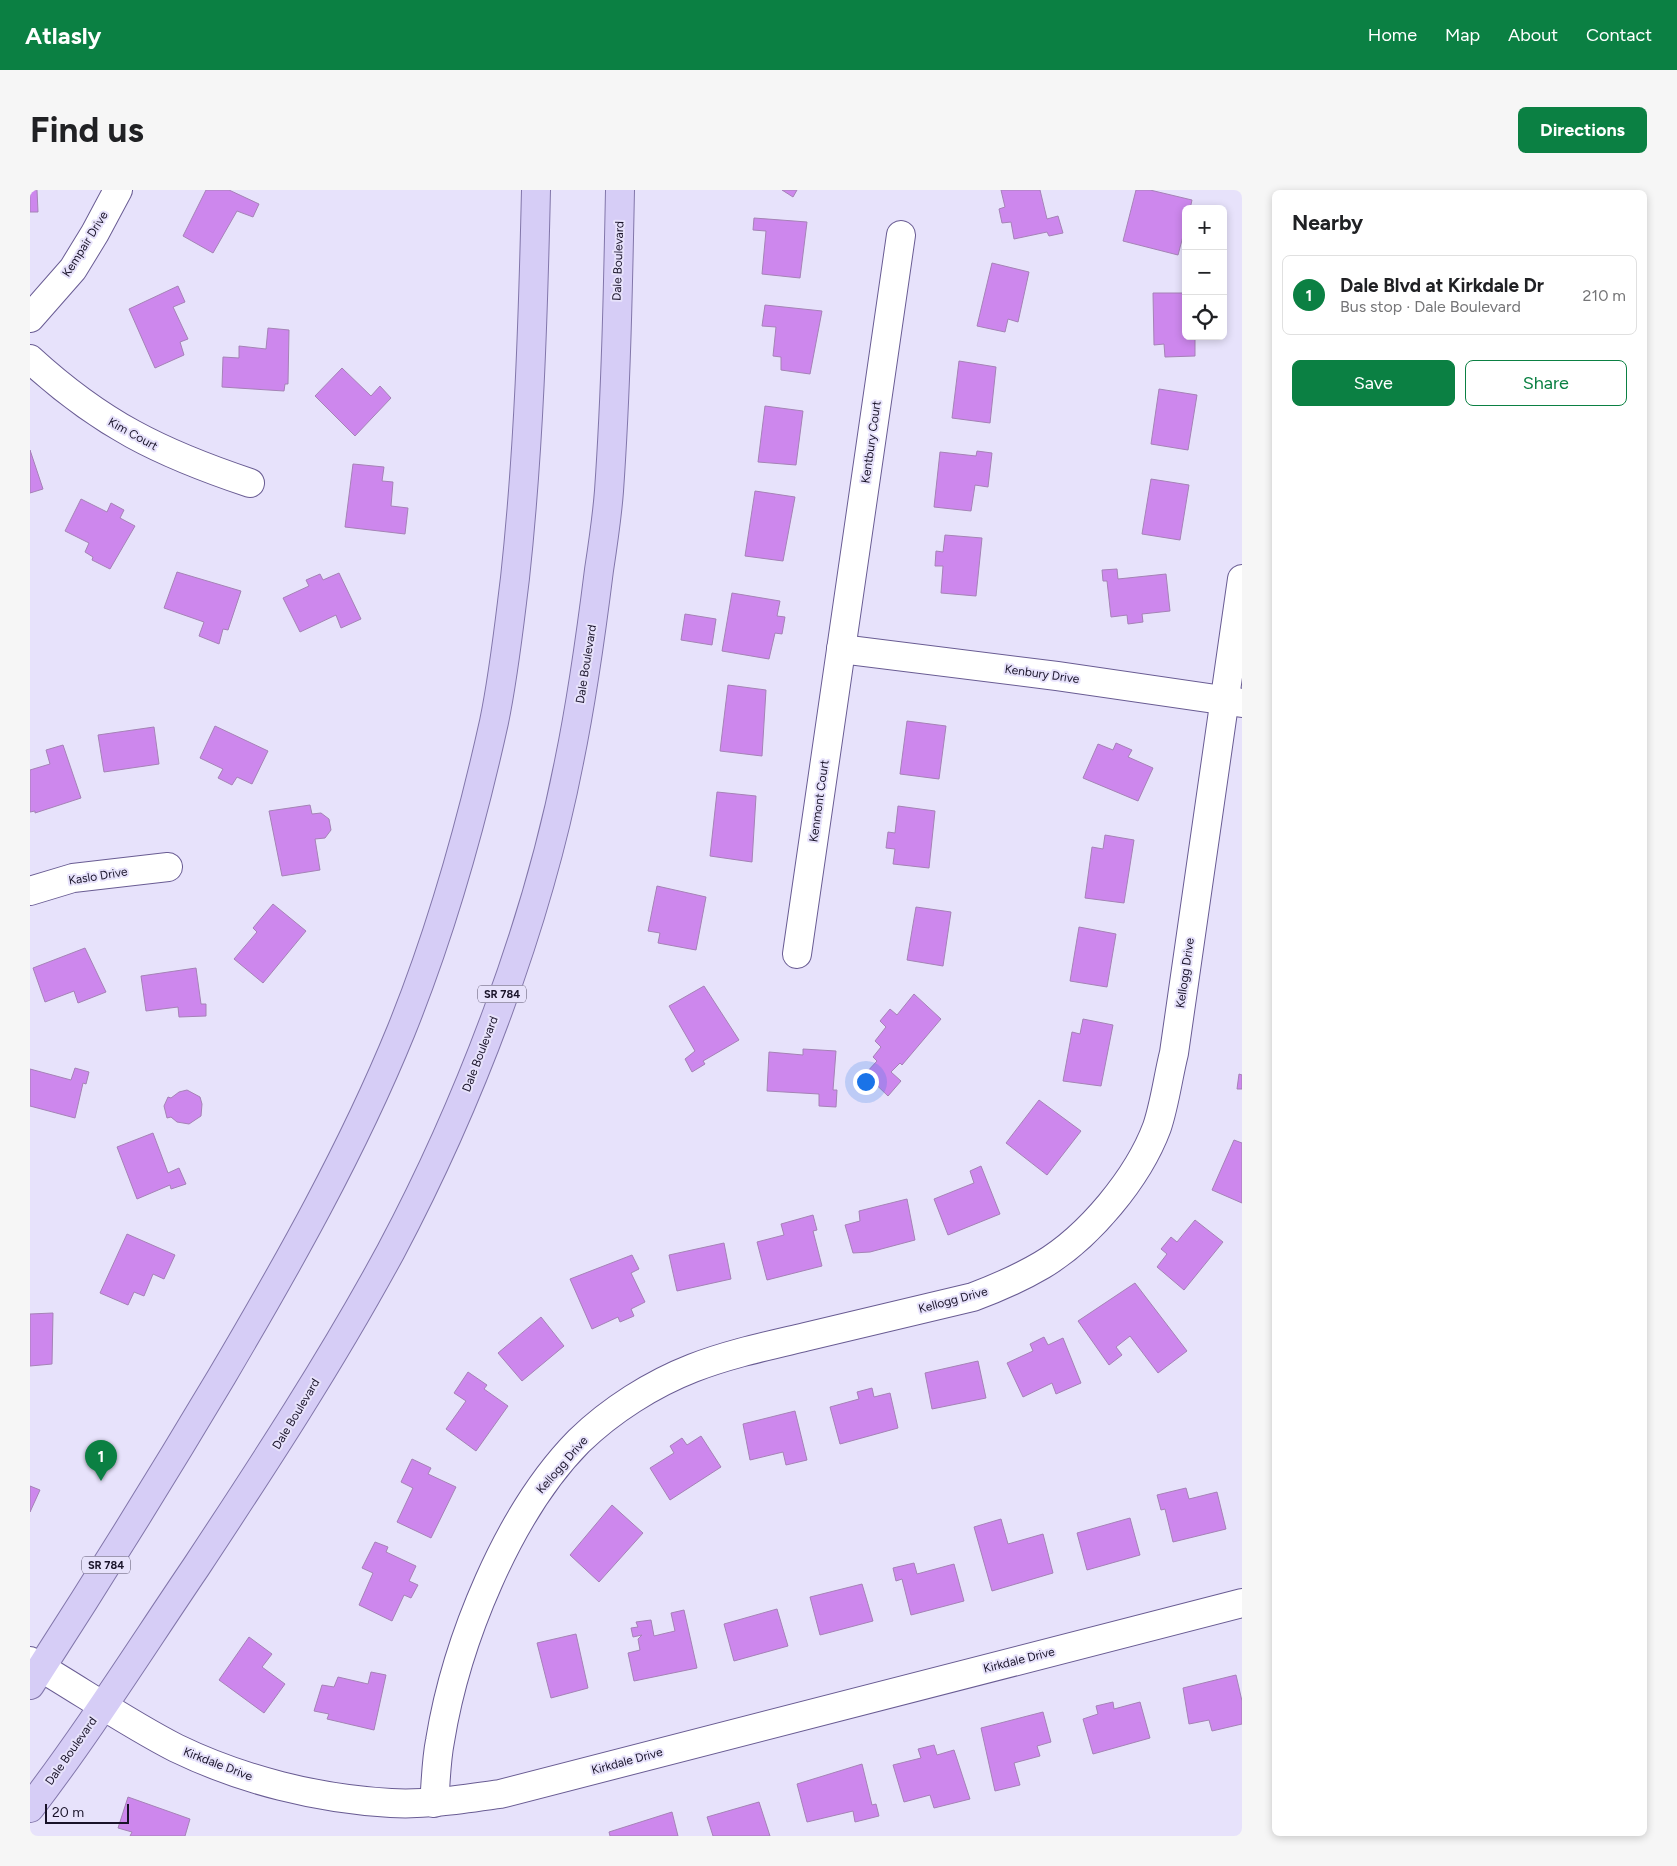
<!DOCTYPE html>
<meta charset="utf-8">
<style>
body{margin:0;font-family:Figtree,sans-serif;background:#f6f6f6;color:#202124}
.controls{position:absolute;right:15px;top:15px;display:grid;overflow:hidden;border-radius:8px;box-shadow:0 2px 8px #0003}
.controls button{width:45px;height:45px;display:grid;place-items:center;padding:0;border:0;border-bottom:1px solid #e0e0e0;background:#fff;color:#202124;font:25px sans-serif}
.scale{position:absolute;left:15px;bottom:12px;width:84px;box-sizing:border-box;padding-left:5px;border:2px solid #191329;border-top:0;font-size:14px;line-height:18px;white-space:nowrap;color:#191329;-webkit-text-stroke:4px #e7e2fb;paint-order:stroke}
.you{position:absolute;left:835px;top:891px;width:18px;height:18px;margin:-12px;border:4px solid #fff;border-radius:50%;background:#1a73e8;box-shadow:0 0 0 8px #1a73e833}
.badge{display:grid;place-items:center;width:32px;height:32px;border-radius:50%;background:#0b8043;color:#fff;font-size:16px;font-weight:700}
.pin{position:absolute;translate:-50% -41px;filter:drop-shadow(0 1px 2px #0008)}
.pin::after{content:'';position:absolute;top:26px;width:18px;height:15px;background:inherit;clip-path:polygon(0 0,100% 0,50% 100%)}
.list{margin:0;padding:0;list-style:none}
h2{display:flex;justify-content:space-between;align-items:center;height:65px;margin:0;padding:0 20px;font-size:21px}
h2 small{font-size:16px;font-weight:400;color:#757577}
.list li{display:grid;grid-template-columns:32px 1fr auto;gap:15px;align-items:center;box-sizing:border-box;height:80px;margin:0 10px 10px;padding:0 10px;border:1px solid #e0e0e0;border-radius:8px}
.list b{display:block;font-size:19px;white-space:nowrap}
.list p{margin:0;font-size:16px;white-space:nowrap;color:#757577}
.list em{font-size:16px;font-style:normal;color:#757577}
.actions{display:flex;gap:10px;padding:15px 20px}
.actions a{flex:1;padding:11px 0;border:1px solid #0b8043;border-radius:8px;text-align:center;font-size:18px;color:#0b8043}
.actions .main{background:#0b8043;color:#fff}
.icon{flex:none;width:28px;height:28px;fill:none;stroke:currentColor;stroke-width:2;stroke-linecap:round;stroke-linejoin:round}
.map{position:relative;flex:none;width:1212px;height:1646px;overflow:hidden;border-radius:8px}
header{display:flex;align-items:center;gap:30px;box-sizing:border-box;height:70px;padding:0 25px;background:#0b8043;color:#fff}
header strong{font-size:24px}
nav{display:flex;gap:28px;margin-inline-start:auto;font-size:18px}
.intro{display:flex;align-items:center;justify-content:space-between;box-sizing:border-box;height:120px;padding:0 30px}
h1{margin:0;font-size:35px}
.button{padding:12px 22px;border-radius:8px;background:#0b8043;color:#fff;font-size:18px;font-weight:700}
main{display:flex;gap:30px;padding:0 30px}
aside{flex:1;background:#fff;border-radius:8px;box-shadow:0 2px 8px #0003}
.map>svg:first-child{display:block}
.building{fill:#cd87ed;stroke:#a582b6}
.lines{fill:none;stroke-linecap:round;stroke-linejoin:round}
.minor-casing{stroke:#695c93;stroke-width:30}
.primary-casing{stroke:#8276aa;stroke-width:30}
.minor{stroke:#fff;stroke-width:28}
.primary{stroke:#d6cdf6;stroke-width:28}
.labels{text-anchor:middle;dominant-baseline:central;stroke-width:4;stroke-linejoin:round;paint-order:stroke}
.shield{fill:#e7e2fb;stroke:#575168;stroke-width:1}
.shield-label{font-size:11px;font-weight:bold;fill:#191329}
.street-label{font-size:12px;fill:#191329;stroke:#e7e2fb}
</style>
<header>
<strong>Atlasly</strong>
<nav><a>Home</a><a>Map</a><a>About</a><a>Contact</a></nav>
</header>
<div class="intro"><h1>Find us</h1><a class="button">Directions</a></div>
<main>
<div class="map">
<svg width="1212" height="1646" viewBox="0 0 1212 1646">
<rect width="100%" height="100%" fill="#e7e2fb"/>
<g class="building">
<polygon points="0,0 7,0 8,22 0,22"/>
<polygon points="176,0 199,0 229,14 223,27 207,21 183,63 153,46"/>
<polygon points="752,0 767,0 763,7"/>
<polygon points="971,0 1010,0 1017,29 1028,26 1033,43 1019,46 1017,42 984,49 981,32 972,33 969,19 975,17"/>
<polygon points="1106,0 1120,0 1162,10 1160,19 1156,19 1156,35 1148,65 1093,51"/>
<polygon points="724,28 777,32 770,88 732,84 736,41 723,40"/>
<polygon points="962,73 999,82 988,132 978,129 975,142 947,136"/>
<polygon points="148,96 155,112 143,117 158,149 150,152 154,165 125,178 99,119"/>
<polygon points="1123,103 1156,103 1156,146 1165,146 1165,166 1135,167 1134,154 1124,155"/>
<polygon points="735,115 792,121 780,184 751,180 751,167 743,166 746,137 732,136"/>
<polygon points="238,138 259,140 258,194 255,194 254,201 192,197 193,167 209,168 209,156 236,159"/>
<polygon points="929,171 966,177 960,233 922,228"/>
<polygon points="312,178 341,206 350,196 361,208 325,246 285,206"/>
<polygon points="1129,199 1167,205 1158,260 1121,254"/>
<polygon points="735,216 773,221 766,275 728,272"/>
<polygon points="0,260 13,299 0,303"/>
<polygon points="947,261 962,263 958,297 945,295 941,321 904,317 910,262 946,266"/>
<polygon points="323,274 354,277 352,291 363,292 361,316 378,318 375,344 315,337"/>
<polygon points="1121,289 1159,295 1150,350 1112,344"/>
<polygon points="725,301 765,307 753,371 715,366"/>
<polygon points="51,309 77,322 81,313 94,320 90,328 105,336 80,379 62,370 63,367 55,362 59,353 35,341"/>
<polygon points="915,345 952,348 946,406 911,403 913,376 905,376 906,361 913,362"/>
<polygon points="1087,379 1088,389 1136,384 1140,421 1112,424 1113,432 1098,434 1097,425 1081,427 1077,391 1073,391 1072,380"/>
<polygon points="147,382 211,401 198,440 193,439 189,454 169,446 174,432 134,418"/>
<polygon points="309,383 331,429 311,438 306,425 270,442 253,408 279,396 276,390 290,384 293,390"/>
<polygon points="702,403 750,411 747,426 755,427 752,444 745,443 739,469 692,461"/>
<polygon points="655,424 686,429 682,455 651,450"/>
<polygon points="698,495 736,500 732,566 690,561"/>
<polygon points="877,531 916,536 909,589 870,584"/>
<polygon points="185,536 238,561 222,594 207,587 202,595 188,588 193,579 170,568"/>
<polygon points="124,537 129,574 74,582 68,545"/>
<polygon points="1086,553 1102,560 1098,567 1123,578 1108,611 1053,588 1068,554 1083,560"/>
<polygon points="33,555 51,608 5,623 5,621 0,622 0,580 20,574 16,560"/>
<polygon points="687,602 726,606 722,672 680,666"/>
<polygon points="280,615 282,624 291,623 299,629 301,640 295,648 285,649 290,680 252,686 239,621"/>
<polygon points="868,616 905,621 899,678 863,674 865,659 856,658 858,642 865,643"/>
<polygon points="1075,645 1104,650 1094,713 1055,708 1062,657 1073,659"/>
<polygon points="627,696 676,707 666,760 628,753 630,743 618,741"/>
<polygon points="243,714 276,741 233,793 204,769 227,742 223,738"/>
<polygon points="886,717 921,722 913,776 877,770"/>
<polygon points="1049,737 1086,744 1077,797 1040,791"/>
<polygon points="55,758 76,802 48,813 44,801 15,812 3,778"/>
<polygon points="166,778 171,814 176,814 176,826 149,827 148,817 116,821 111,786"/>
<polygon points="674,796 709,850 673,871 675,874 662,882 655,869 665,861 639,816"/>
<polygon points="884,804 911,829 872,875 870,873 861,882 871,891 858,906 835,884 847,871 843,867 851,857 845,851 856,837 850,831 860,819 867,825"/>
<polygon points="1053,829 1083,835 1071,896 1033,891 1042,842 1050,844"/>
<polygon points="773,859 806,861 803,900 807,900 806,917 789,916 789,904 737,901 739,862 773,865"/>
<polygon points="45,878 59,882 56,894 53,893 45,928 0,916 0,879 41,890"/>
<polygon points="1209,884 1212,885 1212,899 1207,899"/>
<polygon points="157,900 170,907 172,914 171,926 159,934 147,932 141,927 137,928 134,916 138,907 141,908 149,902"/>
<polygon points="1009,910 1051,941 1017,985 976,953"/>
<polygon points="123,943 138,983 149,978 156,994 141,999 140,995 107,1009 87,957"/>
<polygon points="1204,950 1212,953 1212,1013 1182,1000"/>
<polygon points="951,976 970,1024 918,1045 904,1009 944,993 940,981"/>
<polygon points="877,1009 885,1050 840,1062 823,1063 815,1035 830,1031 829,1021"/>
<polygon points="783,1025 787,1040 783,1041 792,1076 737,1090 727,1052 754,1045 751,1034"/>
<polygon points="1165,1030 1193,1052 1154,1100 1127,1077 1137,1064 1131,1059 1141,1047 1147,1052"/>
<polygon points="97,1044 145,1065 134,1089 123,1084 114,1106 104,1102 98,1115 70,1103"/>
<polygon points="694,1053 701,1089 647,1101 639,1065"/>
<polygon points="602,1065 609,1079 601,1083 615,1112 601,1119 604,1126 590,1132 588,1127 562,1139 540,1089"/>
<polygon points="1105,1093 1157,1161 1128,1183 1100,1146 1086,1157 1092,1165 1079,1175 1048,1131"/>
<polygon points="23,1123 22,1174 0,1176 0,1124"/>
<polygon points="511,1127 534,1156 492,1191 468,1163"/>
<polygon points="1014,1147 1018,1155 1033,1148 1051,1193 1026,1204 1022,1193 993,1207 977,1173 1003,1161 1000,1154"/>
<polygon points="948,1171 956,1208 902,1219 895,1183"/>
<polygon points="438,1182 457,1195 454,1199 478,1216 446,1261 416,1239 436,1211 424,1203"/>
<polygon points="842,1198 844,1207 860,1203 868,1238 810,1254 800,1217 829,1209 827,1202"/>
<polygon points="765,1221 777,1270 756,1275 753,1262 720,1270 713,1234"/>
<polygon points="671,1246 691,1277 640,1310 620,1278 644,1263 640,1256 652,1248 657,1255"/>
<polygon points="382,1269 401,1278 398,1284 426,1297 401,1348 367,1332 383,1298 371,1292"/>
<polygon points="0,1296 10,1300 0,1322"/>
<polygon points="1156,1298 1159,1309 1187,1302 1196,1339 1143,1352 1135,1319 1131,1320 1127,1305"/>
<polygon points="582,1315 613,1343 569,1392 540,1365"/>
<polygon points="1100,1328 1110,1365 1057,1380 1047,1343"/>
<polygon points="971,1329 978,1354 1013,1344 1023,1383 962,1401 944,1337"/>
<polygon points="345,1352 358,1357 356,1362 386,1376 379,1391 388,1395 381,1408 374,1405 362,1431 329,1415 343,1383 332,1378"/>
<polygon points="884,1373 887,1384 924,1374 934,1411 881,1425 872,1389 866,1391 863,1378"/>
<polygon points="832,1394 843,1431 790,1445 780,1407"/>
<polygon points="747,1419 758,1456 704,1471 694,1434"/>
<polygon points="654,1420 667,1478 604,1491 598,1463 610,1460 608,1449 612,1445 603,1447 601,1438 608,1437 606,1432 621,1430 624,1446 645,1441 641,1423"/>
<polygon points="546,1444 558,1498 521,1508 507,1453"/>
<polygon points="219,1447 242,1464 232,1477 255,1494 234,1523 189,1490"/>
<polygon points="341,1482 356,1485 344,1540 297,1529 299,1524 284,1521 292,1495 304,1497 308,1487 338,1494"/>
<polygon points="1206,1485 1212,1511 1212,1534 1182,1541 1179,1530 1159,1534 1153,1498"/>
<polygon points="1083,1512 1084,1519 1110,1512 1120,1548 1063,1564 1053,1529 1068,1524 1066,1516"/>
<polygon points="1013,1522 1021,1552 1007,1556 1010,1566 984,1573 990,1595 965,1601 951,1538"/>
<polygon points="904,1555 907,1565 924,1560 940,1609 904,1618 900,1605 874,1612 863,1575 891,1568 888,1559"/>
<polygon points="832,1574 842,1615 846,1614 849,1626 825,1632 823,1621 777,1632 767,1594"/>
<polygon points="98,1607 160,1629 155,1646 100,1646 102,1642 88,1638"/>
<polygon points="729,1612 740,1646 683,1646 677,1627"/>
<polygon points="642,1622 648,1646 580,1646 579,1642"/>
</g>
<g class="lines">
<defs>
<g id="minor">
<polyline points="0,128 43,79 65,43 88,0"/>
<path d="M0,169C71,234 130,263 220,293"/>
<polyline points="811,459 1027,486 1212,513"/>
<polyline points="0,701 43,688 138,677"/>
<polyline points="767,764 871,45"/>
<path d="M0,1471C48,1499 97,1533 146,1558C212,1590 288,1609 361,1613C397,1615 434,1609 470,1604L1212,1413"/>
<path d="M404,1613C406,1592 406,1571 410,1551C426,1452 478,1323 549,1251C581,1220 622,1194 663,1178C699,1164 737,1156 775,1147C831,1134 887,1120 943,1107C967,1098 990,1088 1012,1075C1059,1047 1108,988 1127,937C1135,913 1138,887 1144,863L1212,389"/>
</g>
<g id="primary">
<path d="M0,1495C66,1393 130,1290 192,1186C258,1074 322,961 371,841C411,742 441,636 464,532C474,484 479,436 485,388C499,259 503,130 506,0"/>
<path d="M0,1618C59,1541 111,1458 166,1377C234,1274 302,1170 361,1061C439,914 507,736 539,572C552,509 561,444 569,380C573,354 577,327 579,301C586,201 588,100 590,0"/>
</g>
</defs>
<use href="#minor" class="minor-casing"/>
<use href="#primary" class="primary-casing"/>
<use href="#minor" class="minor"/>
<use href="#primary" class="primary"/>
</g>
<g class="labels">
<g class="shield">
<rect x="448" y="795.5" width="48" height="17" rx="4"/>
<rect x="52" y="1366.5" width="48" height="17" rx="4"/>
</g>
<g class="shield-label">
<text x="472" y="804">SR 784</text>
<text x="76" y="1375">SR 784</text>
</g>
<g class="street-label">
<text transform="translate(55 54) rotate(-58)">Kempair Drive</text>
<text transform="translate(588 71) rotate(-88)">Dale Boulevard</text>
<text transform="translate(103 244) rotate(29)">Kim Court</text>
<text transform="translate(841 252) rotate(-82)">Kentbury Court</text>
<text transform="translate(556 474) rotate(-81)">Dale Boulevard</text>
<text transform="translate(1012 484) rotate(8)">Kenbury Drive</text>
<text transform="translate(789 611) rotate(-82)">Kenmont Court</text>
<text transform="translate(68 686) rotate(-9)">Kaslo Drive</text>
<text transform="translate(1155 783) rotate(-82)">Kellogg Drive</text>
<text transform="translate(450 864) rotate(-69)">Dale Boulevard</text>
<text transform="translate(923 1110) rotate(-15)">Kellogg Drive</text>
<text transform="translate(266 1224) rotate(-59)">Dale Boulevard</text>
<text transform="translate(532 1275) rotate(-49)">Kellogg Drive</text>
<text transform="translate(989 1470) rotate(-14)">Kirkdale Drive</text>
<text transform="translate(41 1561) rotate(-55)">Dale Boulevard</text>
<text transform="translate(597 1571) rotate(-15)">Kirkdale Drive</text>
<text transform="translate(188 1574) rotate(21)">Kirkdale Drive</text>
</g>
</g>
</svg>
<div class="controls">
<button>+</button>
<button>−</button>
<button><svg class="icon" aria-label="locate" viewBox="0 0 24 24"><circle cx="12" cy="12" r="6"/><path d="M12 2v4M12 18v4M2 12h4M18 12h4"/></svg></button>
</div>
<div class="scale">20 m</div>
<div class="you"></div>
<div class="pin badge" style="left:71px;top:1291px">1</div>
</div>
<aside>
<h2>Nearby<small></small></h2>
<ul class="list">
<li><span class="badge">1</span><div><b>Dale Blvd at Kirkdale Dr</b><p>Bus stop · Dale Boulevard</p></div><em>210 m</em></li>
</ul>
<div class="actions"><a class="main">Save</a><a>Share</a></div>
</aside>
</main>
